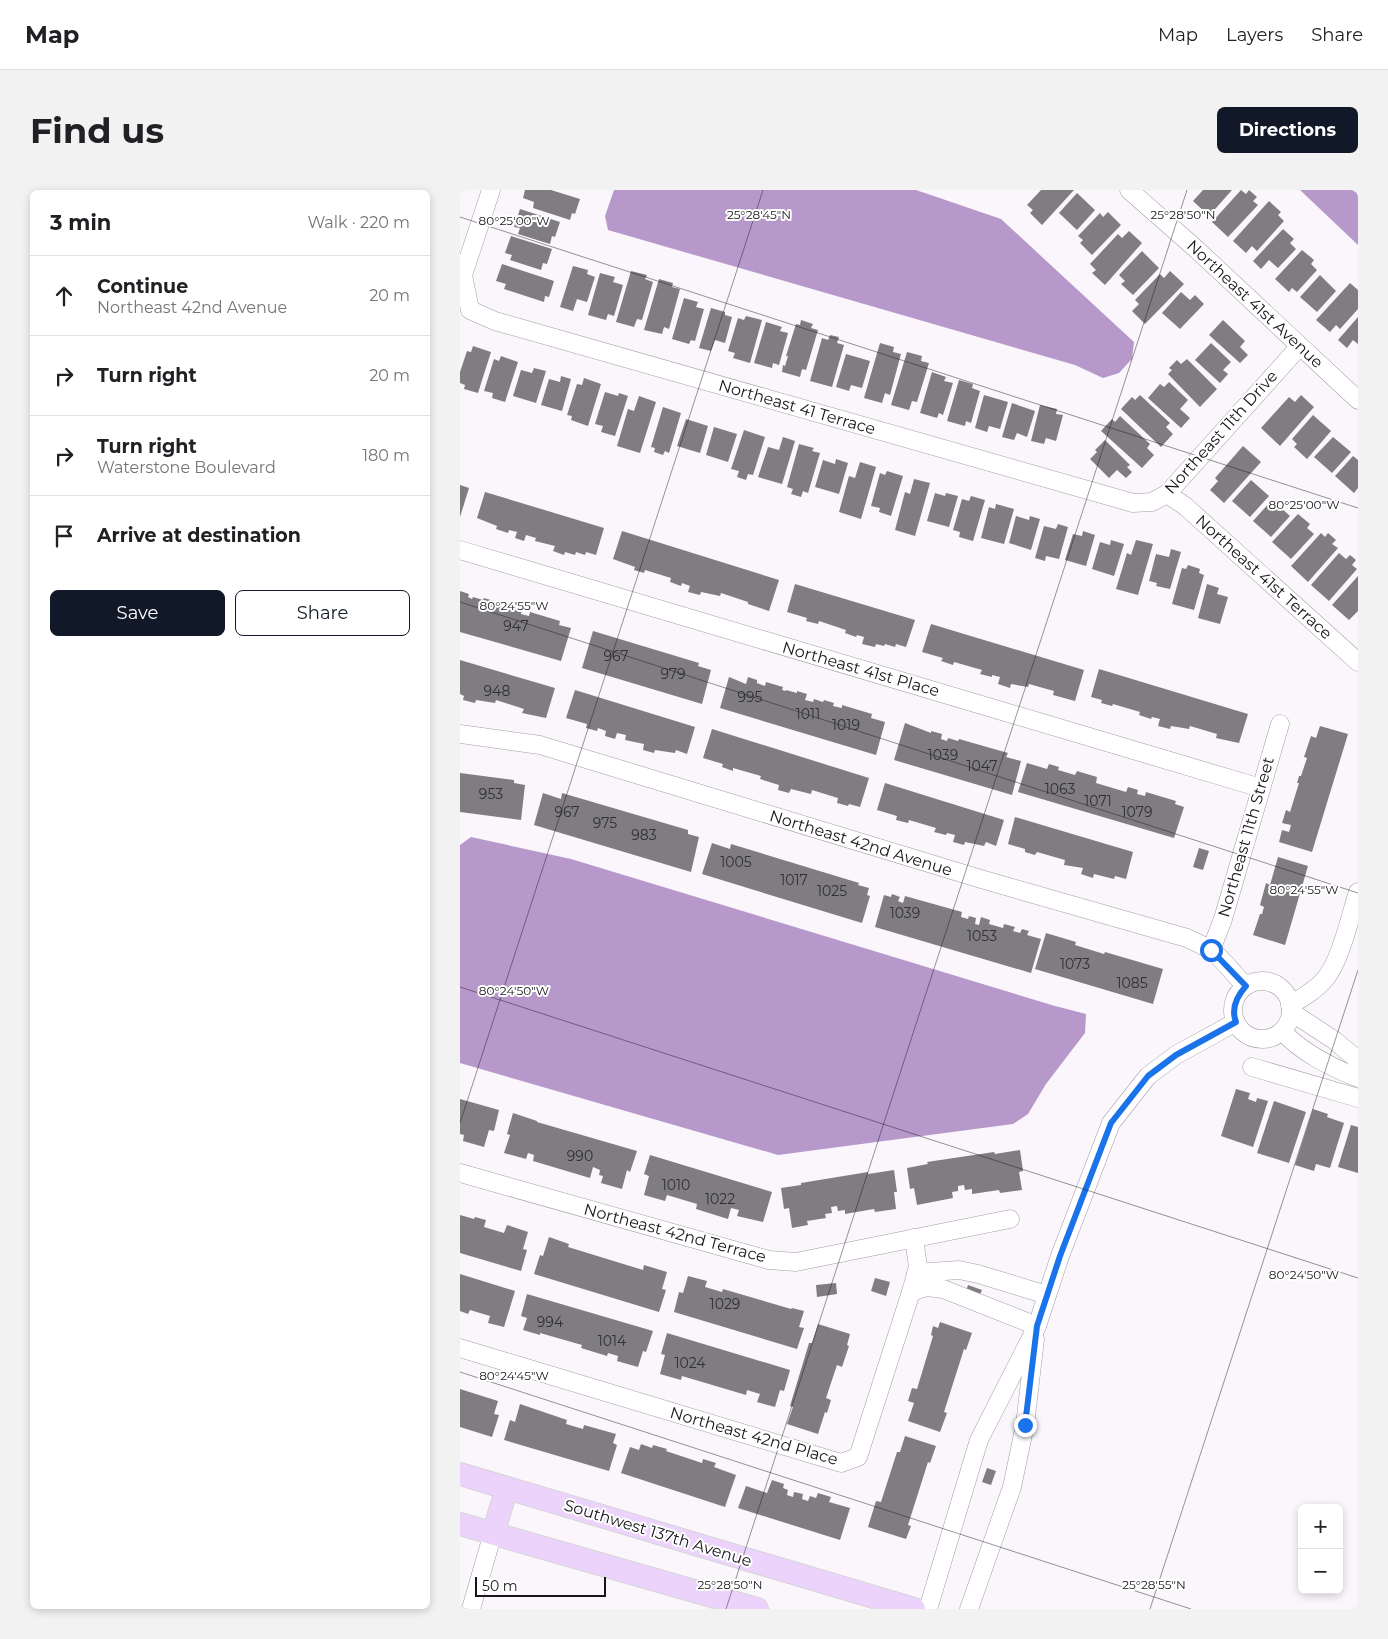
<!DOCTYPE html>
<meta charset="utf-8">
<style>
body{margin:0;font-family:Montserrat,sans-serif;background:#f2f2f2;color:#202124}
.controls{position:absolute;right:15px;bottom:15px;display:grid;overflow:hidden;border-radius:8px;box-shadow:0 2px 8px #0003}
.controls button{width:45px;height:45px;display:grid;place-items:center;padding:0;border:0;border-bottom:1px solid #e0e0e0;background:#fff;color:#202124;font:25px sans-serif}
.scale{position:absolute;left:15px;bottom:12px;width:131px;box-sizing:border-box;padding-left:5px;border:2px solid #171618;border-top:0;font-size:14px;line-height:18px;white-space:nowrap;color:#171618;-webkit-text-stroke:4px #fff;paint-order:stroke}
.stop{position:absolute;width:15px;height:15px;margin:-11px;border:4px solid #1a73e8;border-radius:50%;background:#fff}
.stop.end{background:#1a73e8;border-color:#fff;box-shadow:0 1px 5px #0008}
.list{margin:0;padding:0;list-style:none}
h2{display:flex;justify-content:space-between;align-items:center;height:65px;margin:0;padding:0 20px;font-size:21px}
h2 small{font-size:16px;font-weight:400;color:#757577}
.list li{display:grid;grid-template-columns:32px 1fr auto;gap:15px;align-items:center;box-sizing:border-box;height:80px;padding:0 20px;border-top:1px solid #e0e0e0}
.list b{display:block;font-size:19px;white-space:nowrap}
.list p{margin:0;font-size:16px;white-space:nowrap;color:#757577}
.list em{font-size:16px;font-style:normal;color:#757577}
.actions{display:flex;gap:10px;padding:15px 20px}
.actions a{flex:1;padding:11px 0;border:1px solid #111827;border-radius:8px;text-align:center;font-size:18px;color:#111827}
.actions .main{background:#111827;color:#fff}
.icon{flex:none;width:28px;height:28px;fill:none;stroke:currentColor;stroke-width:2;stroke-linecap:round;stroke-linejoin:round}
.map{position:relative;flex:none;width:898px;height:1419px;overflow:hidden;border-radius:8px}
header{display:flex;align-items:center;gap:30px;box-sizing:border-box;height:70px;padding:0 25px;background:#fff;border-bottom:1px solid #e0e0e0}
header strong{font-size:24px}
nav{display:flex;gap:28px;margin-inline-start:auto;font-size:18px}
.intro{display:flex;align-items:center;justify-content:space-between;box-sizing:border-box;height:120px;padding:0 30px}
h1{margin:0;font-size:35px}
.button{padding:12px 22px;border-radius:8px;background:#111827;color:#fff;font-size:18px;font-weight:700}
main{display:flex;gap:30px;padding:0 30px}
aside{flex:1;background:#fff;border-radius:8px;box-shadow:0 2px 8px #0003}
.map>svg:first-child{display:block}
.water{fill:#b798ca}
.building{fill:#7f7c82}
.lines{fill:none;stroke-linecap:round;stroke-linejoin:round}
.minor-casing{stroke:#a19ea3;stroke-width:19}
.major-casing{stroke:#d5d5d5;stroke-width:24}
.minor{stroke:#fff;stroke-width:18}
.major{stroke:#ecd3fb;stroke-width:22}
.route{stroke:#1a73e8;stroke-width:6}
.ticks{fill:none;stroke:#171618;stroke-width:1;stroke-opacity:0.45}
.labels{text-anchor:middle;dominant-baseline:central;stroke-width:4;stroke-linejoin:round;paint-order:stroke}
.number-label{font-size:14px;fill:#313032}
.street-label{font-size:16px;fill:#171618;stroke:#fff}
.ticks-label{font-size:12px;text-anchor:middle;fill:#171618;stroke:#fff;stroke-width:4;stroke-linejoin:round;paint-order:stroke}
</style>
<header>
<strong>Map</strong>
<nav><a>Map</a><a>Layers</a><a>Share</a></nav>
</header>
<div class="intro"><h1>Find us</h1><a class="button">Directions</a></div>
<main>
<aside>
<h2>3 min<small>Walk · 220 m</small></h2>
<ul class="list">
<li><svg class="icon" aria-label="ahead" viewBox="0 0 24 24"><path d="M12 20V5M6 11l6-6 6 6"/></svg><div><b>Continue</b><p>Northeast 42nd Avenue</p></div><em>20 m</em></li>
<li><svg class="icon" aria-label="right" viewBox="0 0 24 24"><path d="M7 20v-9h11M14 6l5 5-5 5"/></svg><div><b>Turn right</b></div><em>20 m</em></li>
<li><svg class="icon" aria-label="right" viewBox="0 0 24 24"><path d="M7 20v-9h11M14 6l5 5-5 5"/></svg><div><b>Turn right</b><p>Waterstone Boulevard</p></div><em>180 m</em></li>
<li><svg class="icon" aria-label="arrive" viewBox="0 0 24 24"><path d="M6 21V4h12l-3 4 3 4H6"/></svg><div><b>Arrive at destination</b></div></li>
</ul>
<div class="actions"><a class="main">Save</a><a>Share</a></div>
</aside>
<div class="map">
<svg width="898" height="1419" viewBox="0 0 898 1419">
<rect width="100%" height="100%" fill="#faf6fc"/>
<g class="water">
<polygon points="154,0 456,0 465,3 541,29 674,152 672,169 659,183 643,188 615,175 148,40 145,26"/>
<polygon points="840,0 898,0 898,55"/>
<polygon points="11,647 111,669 595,816 626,824 625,843 586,894 568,924 553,934 318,965 0,873 0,655"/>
</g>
<g class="building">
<polygon points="65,0 91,0 120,9 115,24 112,23 110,30 73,18 74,12 63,8"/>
<polygon points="581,0 614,0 582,35 570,23 573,20 567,15"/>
<polygon points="743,0 772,0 749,26 733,11"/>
<polygon points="781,0 786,4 789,0 797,7 793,11 798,15 768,47 752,32"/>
<polygon points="617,3 635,20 617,40 599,23"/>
<polygon points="809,11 821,22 818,25 824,31 797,61 792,56 786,63 773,51"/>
<polygon points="60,19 100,32 95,47 92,46 90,54 58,44 60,38 54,37"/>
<polygon points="648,22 661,35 632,65 620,53 623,50 618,46 640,23 643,27"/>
<polygon points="823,39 834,49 830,53 836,59 818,78 809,70 801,79 793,71"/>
<polygon points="669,41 682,53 645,95 632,83 636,80 630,74 658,44 662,48"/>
<polygon points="51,46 92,59 87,74 83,73 81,80 50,70 52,65 45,63"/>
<polygon points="842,60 854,70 851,74 857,80 837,102 832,98 829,102 815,89"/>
<polygon points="682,61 699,78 673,105 661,94 665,91 659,85"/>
<polygon points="42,74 94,91 89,107 85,106 84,112 44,99 46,94 36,91"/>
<polygon points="113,76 128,80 127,84 135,87 127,112 117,109 113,121 100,117"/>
<polygon points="171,81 187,85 185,89 193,92 182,130 177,129 174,137 156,132"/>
<polygon points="710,81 724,94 685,134 672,121 679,114 675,110 700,84 704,88"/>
<polygon points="140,83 155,87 153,92 163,95 154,126 148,124 146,130 128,125"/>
<polygon points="860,85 876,101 857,122 840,107"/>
<polygon points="199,89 213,93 212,97 220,99 209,139 204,137 202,144 184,140"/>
<polygon points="890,93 898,100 898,119 880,139 876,135 870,142 856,130"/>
<polygon points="721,102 730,110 735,105 744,114 720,139 702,123"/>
<polygon points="224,108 238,112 236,117 244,119 235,151 231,150 229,154 212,149"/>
<polygon points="251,118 265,122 265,125 272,127 265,153 255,150 251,161 239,158"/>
<polygon points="286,126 302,130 290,173 273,168 275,163 268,161 278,128 284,130"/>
<polygon points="898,127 898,154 893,150 887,158 878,150"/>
<polygon points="341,130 353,134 351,138 358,140 346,180 342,179 340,187 322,182 323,175 325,176 328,166 326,166 336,134 340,135"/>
<polygon points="763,130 785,151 780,157 788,165 780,173 749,145"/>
<polygon points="306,132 322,137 320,141 328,143 319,175 313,173 312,178 294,173"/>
<polygon points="370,145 379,147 377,153 384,155 372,197 350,191 362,148 368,150"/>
<polygon points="420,153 434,157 433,162 441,164 430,205 425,203 422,213 404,208"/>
<polygon points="751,153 771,172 763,180 768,184 760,193 735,170"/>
<polygon points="13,156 31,162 18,203 4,199 5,195 0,193 0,182 7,161 11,162"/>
<polygon points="447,162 462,166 461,171 469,173 457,212 452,211 449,220 431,215"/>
<polygon points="386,164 410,171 402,198 391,195 389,201 376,197"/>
<polygon points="41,166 58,172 45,212 32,208 33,203 24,201 34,169 39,171"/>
<polygon points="727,169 757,199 740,217 708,184 712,180 709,178 717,170 721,174"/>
<polygon points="74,178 86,181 76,213 53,206 61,180 72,183"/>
<polygon points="472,182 486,187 484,191 493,193 483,225 479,223 477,228 460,223"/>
<polygon points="101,186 111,189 102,221 81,215 89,189 100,192"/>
<polygon points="124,188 141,194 128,236 111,230 112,226 107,225 117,194 122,195"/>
<polygon points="499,190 513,194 512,198 520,201 511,233 506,231 505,236 487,231"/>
<polygon points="709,192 728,210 720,219 730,228 721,238 688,208 700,194 704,197"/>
<polygon points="145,202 158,206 159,203 168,206 155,246 141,242 143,236 135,234"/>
<polygon points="524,205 548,212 540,239 529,236 527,242 515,238"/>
<polygon points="680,205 710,233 706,237 713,244 701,257 661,219 672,207 675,210"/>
<polygon points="841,205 854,217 820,256 801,238 829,207 835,212"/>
<polygon points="179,206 196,212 180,263 157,256 168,219 174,221"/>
<polygon points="552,213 575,221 567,247 557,243 554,250 542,247"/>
<polygon points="580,215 597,219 596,224 603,225 596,251 586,248 584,254 571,251"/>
<polygon points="203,217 221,223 209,263 205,261 203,265 194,262 195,258 191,257"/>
<polygon points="853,225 871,241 847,269 834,257 837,254 832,249"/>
<polygon points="660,226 690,254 687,258 694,265 682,278 641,241 652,229 655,232"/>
<polygon points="226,229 248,236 240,263 217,256"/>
<polygon points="254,237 277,244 268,272 246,265"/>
<polygon points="284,240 305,247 293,285 288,284 286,290 277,287 279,281 271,279"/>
<polygon points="323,247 335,251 322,294 298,287 308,257 319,260"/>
<polygon points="873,247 891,262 872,283 854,267"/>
<polygon points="645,250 670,275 667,277 672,282 666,288 657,280 649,288 630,269 637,262 635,260"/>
<polygon points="339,254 354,258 352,261 360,263 348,303 343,301 341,307 331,304 333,299 327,297"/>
<polygon points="783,256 801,272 764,313 750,300 758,291 755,288"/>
<polygon points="893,266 898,270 898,298 894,303 875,286"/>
<polygon points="376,269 388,273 379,304 355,297 363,270 375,274"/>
<polygon points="400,272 416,277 401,329 379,322 389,286 395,288"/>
<polygon points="427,281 443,286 431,326 419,322 420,318 411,316 420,283 425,285"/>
<polygon points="454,289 470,293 455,346 435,340 445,302 450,304"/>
<polygon points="791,290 809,306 790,327 772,311"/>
<polygon points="0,295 9,298 0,327"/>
<polygon points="25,302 144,338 136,365 126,362 125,365 116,362 115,365 105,362 104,365 93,361 95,356 75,351 76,348 66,345 64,351 55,348 57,342 49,340 48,343 36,339 37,336 17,328"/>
<polygon points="475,303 485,306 486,303 498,306 489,337 467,331"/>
<polygon points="511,306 525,310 513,351 499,347 500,342 493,340 502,309 509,311"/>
<polygon points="812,310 830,326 811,347 793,331"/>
<polygon points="536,314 554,319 544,354 521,348 529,317 535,319"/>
<polygon points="838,324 850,334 847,338 854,344 831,369 812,352"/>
<polygon points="556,326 569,330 570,326 580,329 571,360 549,353"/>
<polygon points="598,334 608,337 599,369 586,366 585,371 575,368 584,336 596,339"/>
<polygon points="162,341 319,390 309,421 288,414 288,412 261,403 260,406 241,402 240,405 228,402 230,396 222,393 221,396 210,392 211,388 185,380 184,383 174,380 175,377 153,369"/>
<polygon points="623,341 635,345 626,376 605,370 613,344 622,346"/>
<polygon points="861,343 865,347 868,343 876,350 872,354 878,358 848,392 831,376"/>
<polygon points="651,350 664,354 654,386 632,379 640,352 650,355"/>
<polygon points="676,350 693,354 678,405 656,399 667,363 671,365"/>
<polygon points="711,359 721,362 710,399 696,396 697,393 689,391 696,364 709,367"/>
<polygon points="879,363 886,369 890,365 896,370 892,375 897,379 869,411 851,395"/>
<polygon points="728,375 740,379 739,383 744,385 734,420 712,414 722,378 726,379"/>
<polygon points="898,386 898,421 889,430 872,415"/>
<polygon points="335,394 455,430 446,457 436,454 435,457 425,454 424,456 416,454 415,457 402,454 404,447 397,445 396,447 385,443 386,440 359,431 358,434 346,431 347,428 327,422"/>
<polygon points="747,394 759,398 757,404 768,407 760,434 738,428"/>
<polygon points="0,401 9,404 8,407 12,409 13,407 23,410 24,408 34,411 33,414 50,419 50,417 62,420 61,424 69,426 70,422 100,431 99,435 111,438 101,471 0,442"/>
<polygon points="471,434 624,480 615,511 593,505 594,501 569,494 568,497 551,494 550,498 538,494 540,487 532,485 532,487 520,484 522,480 494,472 493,475 481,471 483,468 462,462"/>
<polygon points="133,441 239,473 238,476 251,480 242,514 122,478"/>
<polygon points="0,470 95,498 86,528 62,523 64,519 36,510 35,513 16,510 15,513 3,510 4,506 0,504"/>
<polygon points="639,479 788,524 779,553 756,548 757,544 730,536 729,539 711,536 710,539 698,536 700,529 692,527 691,529 679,525 680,522 653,514 652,516 641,513 642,510 631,507"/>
<polygon points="269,487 286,494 288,487 297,490 297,493 305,496 306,492 323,497 322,500 326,501 326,500 337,503 337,501 347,504 345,510 353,512 354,509 363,512 364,510 374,513 373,516 382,518 382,515 412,524 411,528 425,532 416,565 260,518"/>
<polygon points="115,500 235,537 227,564 216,560 215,563 195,560 194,563 183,560 184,554 165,550 166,545 157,543 155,549 145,546 146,541 138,538 137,541 126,538 127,534 106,528"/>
<polygon points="445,533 471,543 471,541 482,544 481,549 487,551 488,548 498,551 499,549 548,563 546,567 561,571 552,605 434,570"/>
<polygon points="860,536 888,544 852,662 819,652 822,640 829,642 831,635 822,633 826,620 830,622 839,593 837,593 839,586 841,586 847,568 844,567 851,546 856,548"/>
<polygon points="252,539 409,588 400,617 389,614 388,616 377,613 378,608 352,600 351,604 331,599 329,603 318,600 319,595 300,589 301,586 273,578 273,581 262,577 263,574 243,568"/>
<polygon points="567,573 587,579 589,574 599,577 598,580 615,585 617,581 637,587 636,593 666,602 668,597 678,600 677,604 685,606 686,602 716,611 715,614 724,617 714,648 558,602"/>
<polygon points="0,583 54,590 54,593 65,595 61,630 0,622"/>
<polygon points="425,593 544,630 536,656 526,652 524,656 505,652 504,655 493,652 495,645 487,643 486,645 474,642 476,638 449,630 448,633 436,630 437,626 417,620"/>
<polygon points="83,603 101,609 102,603 228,640 228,644 239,647 231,682 74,635"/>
<polygon points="555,627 673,662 666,689 655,686 654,689 634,684 633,688 621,684 623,678 604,675 605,670 577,662 575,665 565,662 565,659 548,654"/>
<polygon points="252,653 270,659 271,654 399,693 398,695 409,698 407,705 410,706 402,733 242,684"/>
<polygon points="739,658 749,661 743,680 733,677"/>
<polygon points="818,667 848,676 825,755 793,745 800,724 802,724 804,717 800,715 806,693 810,695"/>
<polygon points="432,704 440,707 438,711 443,713 445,706 502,722 501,727 508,729 509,726 516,728 515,734 519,735 521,727 530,730 529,734 543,738 544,734 555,737 553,741 560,743 562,739 569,741 567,745 581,749 571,783 415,737 424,705 431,707"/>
<polygon points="586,743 616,752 615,755 644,764 645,762 703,779 693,814 575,779"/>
<polygon points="776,899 790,903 788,909 796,912 797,908 808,911 793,957 761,946"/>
<polygon points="0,909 39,920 34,941 29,940 24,957 3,951 4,945 0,944"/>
<polygon points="814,911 846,922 829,973 797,963"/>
<polygon points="853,919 868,924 867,927 884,933 870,978 856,974 854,981 835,975"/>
<polygon points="53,923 77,931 77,932 177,961 170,982 167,980 162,999 141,993 143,986 139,985 140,980 133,977 130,988 73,971 74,965 68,963 66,969 44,963 50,945 47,944"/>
<polygon points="891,935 898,937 898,983 878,977"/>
<polygon points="560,960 563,981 559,982 562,1000 540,1003 539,1000 512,1004 512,999 505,1000 504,995 498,996 498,1001 492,1002 493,1008 457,1015 454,998 450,999 447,978 468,974 467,972 534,962 535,964"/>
<polygon points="190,965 312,1002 303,1032 277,1026 279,1020 271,1018 268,1029 236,1019 237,1014 207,1005 205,1011 184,1005 189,986 184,984"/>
<polygon points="434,980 437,1002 434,1002 436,1019 415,1022 414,1019 385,1024 385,1020 378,1021 377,1016 371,1017 372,1023 365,1024 366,1028 347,1031 348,1035 332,1038 329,1018 324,1019 321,998 341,995 341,993 408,982 408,984"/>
<polygon points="0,1025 14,1029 15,1027 26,1030 24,1037 44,1043 47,1035 68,1042 63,1059 67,1060 61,1081 0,1063"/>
<polygon points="89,1047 109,1054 108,1057 183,1080 184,1075 207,1082 202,1099 206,1100 199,1122 74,1084 80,1065 83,1066"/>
<polygon points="0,1084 55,1101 44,1137 28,1133 30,1126 10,1120 8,1124 0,1121"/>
<polygon points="228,1086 247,1091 245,1097 262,1102 263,1099 331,1119 332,1118 344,1121 339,1137 344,1138 337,1159 214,1122 219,1102 223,1103"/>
<polygon points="415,1088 430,1092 426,1106 411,1101"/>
<polygon points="376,1093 377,1104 357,1107 356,1095"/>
<polygon points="508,1095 522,1100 518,1109 505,1104"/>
<polygon points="67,1104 193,1141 186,1162 183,1161 178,1177 157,1171 158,1166 148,1163 147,1166 121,1158 122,1155 80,1143 80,1145 63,1140 67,1128 61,1126"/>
<polygon points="480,1132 512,1143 506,1160 504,1159 484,1222 487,1223 480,1242 448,1231 454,1213 448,1211 452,1198 457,1199 473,1146 471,1145 473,1136 478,1138"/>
<polygon points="358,1134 390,1144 387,1155 389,1156 382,1177 377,1175 366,1208 371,1210 367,1223 365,1222 358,1244 327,1234 333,1217 330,1216 349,1153 352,1153"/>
<polygon points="207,1143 330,1180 324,1201 320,1200 315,1217 297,1212 300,1204 287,1200 286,1205 222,1186 221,1190 200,1184 205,1165 201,1164"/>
<polygon points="0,1199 38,1211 34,1224 39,1225 32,1247 0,1237"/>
<polygon points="60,1214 107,1230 106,1234 123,1239 124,1235 156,1244 153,1253 157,1255 149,1281 44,1250 50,1230 55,1232"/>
<polygon points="445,1246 476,1256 470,1273 468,1272 448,1335 451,1336 446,1349 408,1337 416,1311 421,1312 437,1262 440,1262"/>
<polygon points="181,1254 192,1258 193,1255 207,1259 206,1261 242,1273 243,1269 256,1273 254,1277 276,1285 265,1317 161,1283 170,1257 179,1260"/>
<polygon points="527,1278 536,1281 531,1295 522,1292"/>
<polygon points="312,1290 324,1294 323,1298 328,1300 327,1305 333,1307 334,1302 343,1304 342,1309 348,1311 350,1306 356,1308 358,1303 371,1307 369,1312 390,1318 380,1350 278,1318 286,1296 307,1303"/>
</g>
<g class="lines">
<defs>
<g id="minor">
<polyline points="31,0 3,85 10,120 35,131 673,313 692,312 707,304 840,156"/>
<polyline points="669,0 734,57 898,210"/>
<polyline points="707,304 725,316 898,472"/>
<polyline points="0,360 801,598"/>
<path d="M0,544L80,555L521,689L727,748C735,752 745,756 752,761C765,771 774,785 786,796"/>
<polyline points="751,760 763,729 820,534"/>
<circle cx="802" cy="820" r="29"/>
<path d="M830,815C842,808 856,800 865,789C881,770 890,726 898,702"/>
<polyline points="831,822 874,850 898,870"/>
<path d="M822,841C842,863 871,877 898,888"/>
<polyline points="792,877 898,908"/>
<polyline points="0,983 309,1070 336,1072 550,1029"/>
<polyline points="456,1083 499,1080 518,1084 587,1105"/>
<polyline points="451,1102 467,1097 483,1099 577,1136"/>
<polyline points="0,1158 381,1273 398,1267 451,1102 458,1077 454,1048"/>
<polyline points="11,1419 33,1343"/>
<polyline points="468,1419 519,1250 577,1136 600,1066 651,933 688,886 716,865 776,832"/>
<polyline points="509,1419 552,1297 565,1235 575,1149"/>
</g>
<g id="major">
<polyline points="0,1284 454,1419"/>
<polyline points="0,1334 297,1419"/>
<polyline points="33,1343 47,1298"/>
</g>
</defs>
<use href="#minor" class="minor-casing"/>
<use href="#major" class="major-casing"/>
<use href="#minor" class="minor"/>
<use href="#major" class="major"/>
</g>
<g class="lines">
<path class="route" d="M565,1235L577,1136L600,1066L651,933L688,886L716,865L776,832C771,819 777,806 786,796C774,784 763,772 751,760"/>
</g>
<path class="ticks" d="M0,27L898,318M0,412L898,703M0,797L898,1088M0,933L303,0M0,1182L731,1419M266,1419L727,0M690,1419L898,780"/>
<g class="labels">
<g class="number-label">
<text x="56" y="436">947</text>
<text x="156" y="466">967</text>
<text x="213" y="484">979</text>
<text x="37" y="501">948</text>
<text x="290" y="507">995</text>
<text x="348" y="524">1011</text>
<text x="386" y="535">1019</text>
<text x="483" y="565">1039</text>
<text x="522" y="576">1047</text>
<text x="600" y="599">1063</text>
<text x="31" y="604">953</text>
<text x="638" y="611">1071</text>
<text x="107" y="622">967</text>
<text x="677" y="622">1079</text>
<text x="145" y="633">975</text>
<text x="184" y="645">983</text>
<text x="276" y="672">1005</text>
<text x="334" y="690">1017</text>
<text x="372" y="701">1025</text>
<text x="445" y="723">1039</text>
<text x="522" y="746">1053</text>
<text x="615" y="774">1073</text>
<text x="672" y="793">1085</text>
<text x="120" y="966">990</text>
<text x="216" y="995">1010</text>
<text x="260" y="1009">1022</text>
<text x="265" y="1114">1029</text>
<text x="90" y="1132">994</text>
<text x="152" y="1151">1014</text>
<text x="230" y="1173">1024</text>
</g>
<g class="street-label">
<text transform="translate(795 114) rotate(43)">Northeast 41st Avenue</text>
<text transform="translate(337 217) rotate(16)">Northeast 41 Terrace</text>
<text transform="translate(761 242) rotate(-48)">Northeast 11th Drive</text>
<text transform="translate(804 387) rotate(42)">Northeast 41st Terrace</text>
<text transform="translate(401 479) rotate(16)">Northeast 41st Place</text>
<text transform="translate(786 647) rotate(-74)">Northeast 11th Street</text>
<text transform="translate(401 653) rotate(17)">Northeast 42nd Avenue</text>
<text transform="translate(215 1043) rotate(15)">Northeast 42nd Terrace</text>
<text transform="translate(294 1246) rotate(16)">Northeast 42nd Place</text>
<text transform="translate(198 1343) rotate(17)">Southwest 137th Avenue</text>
</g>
</g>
<g class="ticks-label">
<text x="299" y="29">25°28'45"N</text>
<text x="723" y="29">25°28'50"N</text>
<text x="54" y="35">80°25'00"W</text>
<text x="844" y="319">80°25'00"W</text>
<text x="54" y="420">80°24'55"W</text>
<text x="844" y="704">80°24'55"W</text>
<text x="54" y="805">80°24'50"W</text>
<text x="844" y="1089">80°24'50"W</text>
<text x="54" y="1190">80°24'45"W</text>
<text x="270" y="1399">25°28'50"N</text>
<text x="694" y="1399">25°28'55"N</text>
</g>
</svg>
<div class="controls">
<button>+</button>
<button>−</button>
</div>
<div class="scale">50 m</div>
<div class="stop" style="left:751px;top:760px"></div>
<div class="stop end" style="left:565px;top:1235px"></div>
</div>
</main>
